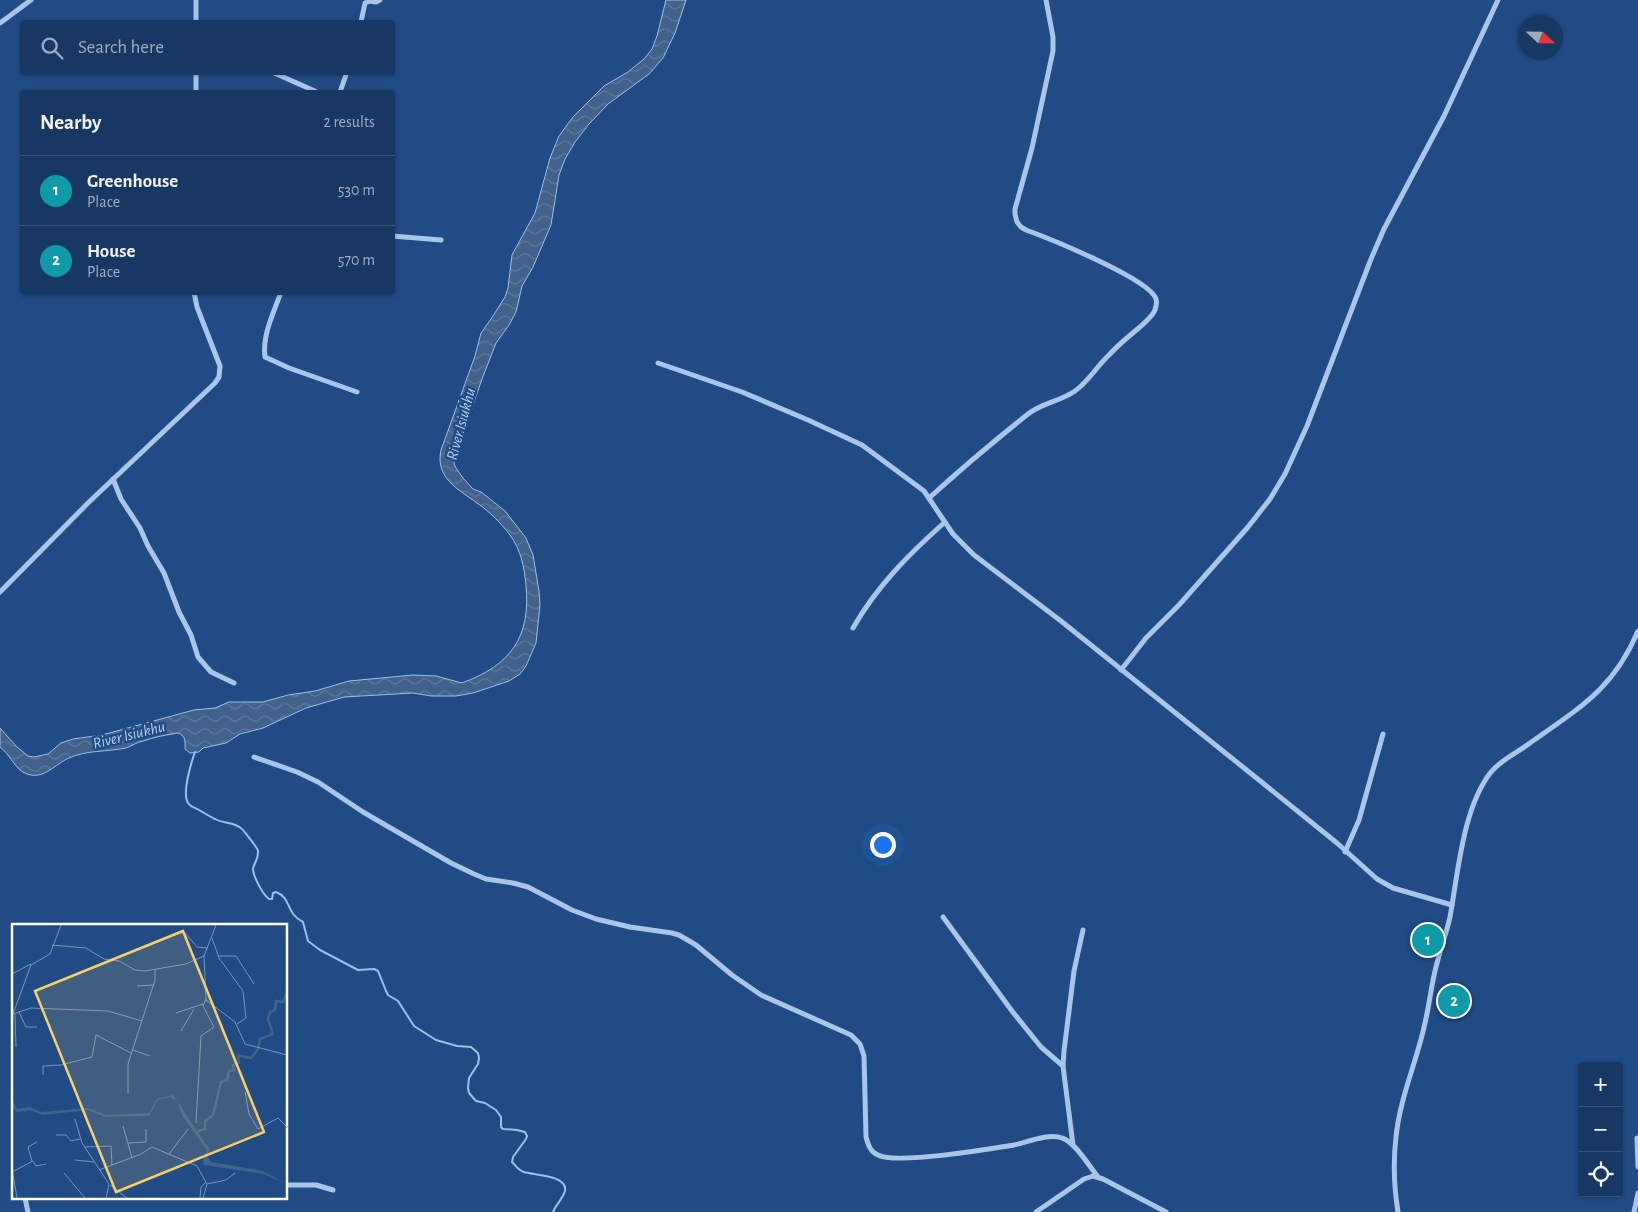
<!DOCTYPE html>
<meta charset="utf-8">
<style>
body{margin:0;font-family:"Alegreya Sans",sans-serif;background:#213f6a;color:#f1f3f6}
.controls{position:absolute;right:15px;bottom:15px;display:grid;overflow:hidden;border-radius:5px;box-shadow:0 1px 4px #0004}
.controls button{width:45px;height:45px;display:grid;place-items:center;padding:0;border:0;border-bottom:1px solid #365278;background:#183864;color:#f1f3f6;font:25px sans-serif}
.compass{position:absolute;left:1518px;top:15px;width:45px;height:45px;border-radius:50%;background:#183864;box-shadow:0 1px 4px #0004;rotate:112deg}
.you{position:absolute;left:882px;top:844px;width:18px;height:18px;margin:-12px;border:4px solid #fff;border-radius:50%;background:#1a73e8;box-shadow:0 0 0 8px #1a73e833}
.badge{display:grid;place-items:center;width:32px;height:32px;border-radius:50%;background:#e69b98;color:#fff;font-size:16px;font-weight:700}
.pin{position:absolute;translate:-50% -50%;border:2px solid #fff;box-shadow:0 1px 5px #0006}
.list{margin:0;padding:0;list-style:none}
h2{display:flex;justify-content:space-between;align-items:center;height:65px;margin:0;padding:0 20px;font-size:21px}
h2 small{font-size:16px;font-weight:400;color:#9facbf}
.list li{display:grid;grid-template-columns:32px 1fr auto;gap:15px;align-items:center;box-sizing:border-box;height:70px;padding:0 20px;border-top:1px solid #365278}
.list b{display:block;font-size:19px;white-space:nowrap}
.list p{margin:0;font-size:16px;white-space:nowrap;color:#9facbf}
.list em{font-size:16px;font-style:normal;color:#9facbf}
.icon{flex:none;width:28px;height:28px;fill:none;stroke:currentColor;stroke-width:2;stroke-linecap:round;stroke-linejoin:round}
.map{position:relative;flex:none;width:1638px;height:1212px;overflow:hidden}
.search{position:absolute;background:#183864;box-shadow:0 1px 4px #0004;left:20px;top:20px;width:375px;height:55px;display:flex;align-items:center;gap:12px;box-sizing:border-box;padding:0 18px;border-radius:5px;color:#9facbf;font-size:19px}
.panel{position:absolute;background:#183864;box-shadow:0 1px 4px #0004;left:20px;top:90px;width:375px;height:205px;border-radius:5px}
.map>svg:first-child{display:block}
.water{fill:url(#water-waves);stroke:#9dc0eb}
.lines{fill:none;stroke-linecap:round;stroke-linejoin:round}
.stream{stroke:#9dc0eb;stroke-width:2}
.minor{stroke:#a9c5e9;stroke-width:5}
.labels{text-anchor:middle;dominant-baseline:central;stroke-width:5;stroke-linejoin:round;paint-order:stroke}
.water-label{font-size:16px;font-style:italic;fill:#b4cff1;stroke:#204b85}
.inset-river{fill:none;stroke:#42628b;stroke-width:2.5}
.inset-road{fill:none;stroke:#7993b6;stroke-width:1}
.view{fill:#f7cf6a;fill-opacity:0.15;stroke:#f7cf6a;stroke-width:2.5}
.inset-edge{fill:none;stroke:#fff;stroke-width:2.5}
</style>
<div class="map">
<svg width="1638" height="1212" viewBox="0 0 1638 1212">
<defs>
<pattern id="water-waves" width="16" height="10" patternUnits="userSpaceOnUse" patternTransform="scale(1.25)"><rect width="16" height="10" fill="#42628b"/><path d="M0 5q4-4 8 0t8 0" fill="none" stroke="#5e7a9c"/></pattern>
</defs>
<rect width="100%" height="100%" fill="#204b85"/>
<path class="water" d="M666,0H686L675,33L663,58L649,74L608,104L589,124L575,142L565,159L559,175L551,225L533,267L522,286L516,312L509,325L496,343L482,379L455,457L454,464L456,468L463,478L473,489L481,492L505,511L526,538L533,555L539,591L540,605L536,643L526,666L520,674L509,681L473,693L456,696H431L413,693L344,697L306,708L263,728L240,734L226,743L203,748L199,752L190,753L185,749C185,741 186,736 178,733C166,735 154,737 143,741C137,742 132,746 126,748C107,752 86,750 69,758C55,764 44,780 27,774C15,770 10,754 0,747V728L16,746L28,756L34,757L48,754L61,743L73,739L102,735L194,710L215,708L229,702H263L288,695L315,691L349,681L413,675L436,676L462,683C511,665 531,637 526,585C524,566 521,550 510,535C501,523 489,511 477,503C458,489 435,478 441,450L475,356L481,333L491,319L505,297L508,288L512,255L535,213L550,158L559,136L573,117L604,86L628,72L644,59L652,49L657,36Z"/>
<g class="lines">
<path class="stream" d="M195,752C191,763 183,790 187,801C189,807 194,807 199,810C204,813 209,816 215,819C224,824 237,822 243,830C246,834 258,848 258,851C259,858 254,863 253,869C253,876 263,895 269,899H272L273,893L276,892C292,898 285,913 303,922L308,941L320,950L358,970L374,969L378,971L386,991L388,995L398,1001L414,1026L436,1040L457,1046L471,1047L478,1053L479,1058L478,1064L469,1078L468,1088L469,1093L476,1101L485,1103L496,1110L501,1117V1127L503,1129L517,1130L525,1132L527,1136L526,1139L513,1157L512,1162C516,1166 518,1170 524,1172C533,1175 568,1175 565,1191C563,1198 556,1205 553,1212"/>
<g class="minor">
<polyline points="196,22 196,0"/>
<polyline points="361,22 365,3 370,1 376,2 380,0"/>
<polyline points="0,23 31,0"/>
<polyline points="272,72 317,92"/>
<polyline points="196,92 196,72"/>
<polyline points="340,92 347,72"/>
<polyline points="392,236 441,240"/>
<path d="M281,292C274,312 262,335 265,357L289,368L357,392"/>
<polyline points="658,363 742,392 808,420 862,445 924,491 953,534 974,555 1061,621 1259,780 1337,843 1377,879 1393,888 1452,905"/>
<polyline points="113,479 121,499 140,528 148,546 164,573 179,612 191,635 198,657 211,672 234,683"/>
<path d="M929,498C961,469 994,441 1028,414C1042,403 1061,401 1075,391C1089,381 1097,366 1109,355C1118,345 1129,336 1140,327C1145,322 1152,317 1155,310C1156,307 1157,302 1156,299C1150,279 1048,238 1026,230L1021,227L1017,222L1015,214V209L1032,148L1053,51V37L1046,0"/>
<polyline points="0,592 89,502 215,383 219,377 220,366 197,307 194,292"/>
<path d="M853,628C877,586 909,554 945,522"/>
<polyline points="1121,670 1146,638 1179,605 1248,527 1270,499 1285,474 1307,426 1371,259 1384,229 1444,116 1498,0"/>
<path d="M254,757L297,772L318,782L363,812L451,863L474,874L486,879L513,883L528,887L572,910L596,919L630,927L672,933L679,935L696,945L732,975L761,995L851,1035L860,1044L864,1056L866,1137C868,1144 870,1152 878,1155C897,1165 989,1149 1014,1145C1028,1142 1048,1133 1062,1138C1075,1142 1089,1166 1098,1177"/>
<polyline points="1345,852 1359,820 1383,734"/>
<polyline points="943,917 1012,1011 1041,1047 1063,1066"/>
<polyline points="1637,1138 1638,1167"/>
<polyline points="1073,1145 1063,1066 1064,1051 1074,971 1083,930"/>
<polyline points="286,1185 316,1185 333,1190"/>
<polyline points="25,1198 28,1212"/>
<polyline points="1036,1212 1084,1179 1093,1176 1103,1179 1166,1212"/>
<path d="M1398,1212C1394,1187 1393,1162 1396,1137C1400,1097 1417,1061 1425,1023C1429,1006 1431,988 1435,971C1439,953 1446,935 1450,917C1458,873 1463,807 1491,772C1502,759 1517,753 1530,743C1579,708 1614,689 1638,631"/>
<polyline points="1634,1212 1638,1193"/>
</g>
</g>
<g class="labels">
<g class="water-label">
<text transform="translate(461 424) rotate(-75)">River Isiukhu</text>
<text transform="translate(129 735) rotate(-14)">River Isiukhu</text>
</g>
</g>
<g transform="translate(12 924)">
<rect width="275" height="275" fill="#204b85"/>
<path d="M161,171L197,225L195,232L199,238L251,247L275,260L252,250L192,241L191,236L195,226L170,191L165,177L158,173L146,176L137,192L93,193L77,186L30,191L18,186L5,188L0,183V176L5,185L18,183L29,188L76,184L94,191L137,189L145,175Z" fill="#42628b"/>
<path class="inset-river" d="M186,207L193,205V197L201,191L209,158L215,156L217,147L222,146L221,141L227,139L226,131L239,134L246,125L248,115L261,110L256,95L258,88L263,86L264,77L271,78L275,68"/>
<path class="inset-road" d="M162,11L172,8L185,23L196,24M200,14L207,34L231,67L234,94L225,100M40,21L74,24L92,35L107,37L123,46L133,47L174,40L192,32L204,1M192,31L194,76L223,98L233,120L275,131M206,32H224L242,60M0,50L19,40M125,62L142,61M7,88L14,103H25M164,89L191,80M1,90L19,84L96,87L130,97M1,90L19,41L38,30L49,1M3,90L4,123M169,107L182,85M121,126L138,132M31,151V142L49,141L80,133L84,111L119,129M233,168L237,190L246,205L266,194L275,203M116,169V140L143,56V45M63,195L70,219L97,260L94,274M184,199L189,112L202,103L191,82L194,75M111,202L120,234M44,211H54L59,217L68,215M116,219L134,218V205M73,223L99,222L100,241M157,230L176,205M63,236L82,238M20,237L16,223L25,218M0,245L5,274M87,246L129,230L140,223L185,242L195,260L191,274M0,248L21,237L24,242L34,240M52,249L73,274M195,260L214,256L223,249M98,261L115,274M188,274L189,263L194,258"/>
<path class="view" d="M171,7L252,208L104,268L23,67Z"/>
<rect width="275" height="275" class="inset-edge"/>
</g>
</svg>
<div class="controls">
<button>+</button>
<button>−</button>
<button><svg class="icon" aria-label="locate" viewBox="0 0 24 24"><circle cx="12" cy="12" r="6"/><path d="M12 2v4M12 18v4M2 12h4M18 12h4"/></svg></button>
</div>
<svg class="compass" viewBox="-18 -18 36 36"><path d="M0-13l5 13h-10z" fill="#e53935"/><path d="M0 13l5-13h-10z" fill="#9facbf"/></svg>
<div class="you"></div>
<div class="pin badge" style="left:1428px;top:940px;background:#0f9aa8">1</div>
<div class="pin badge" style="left:1454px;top:1001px;background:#0f9aa8">2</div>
<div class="search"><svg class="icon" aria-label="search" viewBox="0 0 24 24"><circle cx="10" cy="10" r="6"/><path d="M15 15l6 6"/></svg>Search here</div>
<section class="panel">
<h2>Nearby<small>2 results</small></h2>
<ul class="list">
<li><span class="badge" style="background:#0f9aa8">1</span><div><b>Greenhouse</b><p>Place</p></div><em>530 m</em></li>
<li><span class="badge" style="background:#0f9aa8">2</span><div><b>House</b><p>Place</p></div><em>570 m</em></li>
</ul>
</section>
</div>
